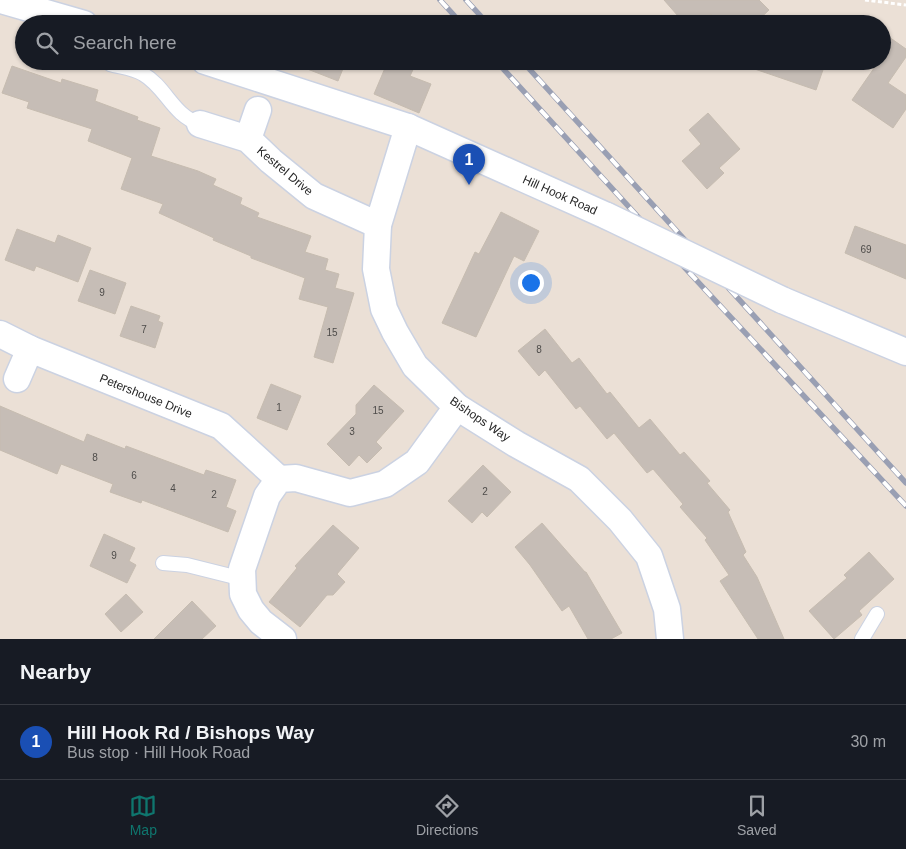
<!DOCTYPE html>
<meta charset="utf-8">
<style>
body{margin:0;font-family:Helvetica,sans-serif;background:#242831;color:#f1f3f6}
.you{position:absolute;left:530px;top:282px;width:18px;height:18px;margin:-12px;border:4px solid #fff;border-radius:50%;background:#1a73e8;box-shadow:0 0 0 8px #1a73e833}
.badge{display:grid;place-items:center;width:32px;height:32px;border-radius:50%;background:#0f766e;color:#fff;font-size:16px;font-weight:700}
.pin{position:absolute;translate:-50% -41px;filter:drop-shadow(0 1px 2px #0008)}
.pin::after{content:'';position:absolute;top:26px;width:18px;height:15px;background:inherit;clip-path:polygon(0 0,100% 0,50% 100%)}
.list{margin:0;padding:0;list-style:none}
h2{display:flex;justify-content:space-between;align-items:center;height:65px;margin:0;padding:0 20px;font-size:21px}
h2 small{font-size:16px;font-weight:400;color:#9ea1a6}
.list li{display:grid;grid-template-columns:32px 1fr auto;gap:15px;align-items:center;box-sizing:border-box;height:75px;padding:0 20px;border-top:1px solid #363941}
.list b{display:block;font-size:19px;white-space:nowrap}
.list p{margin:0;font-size:16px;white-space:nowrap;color:#9ea1a6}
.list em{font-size:16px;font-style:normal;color:#9ea1a6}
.icon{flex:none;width:28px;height:28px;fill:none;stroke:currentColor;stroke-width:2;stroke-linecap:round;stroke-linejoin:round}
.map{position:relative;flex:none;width:906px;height:639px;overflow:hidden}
.search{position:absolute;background:#171b24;box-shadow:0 1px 4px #0004;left:15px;right:15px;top:15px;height:55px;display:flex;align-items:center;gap:12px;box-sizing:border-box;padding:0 18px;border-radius:28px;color:#9ea1a6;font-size:19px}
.sheet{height:140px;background:#171b24}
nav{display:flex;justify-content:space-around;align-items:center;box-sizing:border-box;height:70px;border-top:1px solid #363941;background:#171b24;font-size:14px;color:#9ea1a6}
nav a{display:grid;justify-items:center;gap:2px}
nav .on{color:#0f766e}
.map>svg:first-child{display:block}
.building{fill:#c6bdb6;stroke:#c6bcb0}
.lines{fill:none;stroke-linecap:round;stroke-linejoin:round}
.service-casing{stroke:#cbd2e2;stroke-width:16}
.minor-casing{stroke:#cbd2e2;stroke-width:29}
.path{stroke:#fff;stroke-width:3;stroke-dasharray:4 2.5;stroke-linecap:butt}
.service{stroke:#fff;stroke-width:14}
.minor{stroke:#fff;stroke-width:26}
.rail-casing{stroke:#999fb3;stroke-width:5.5}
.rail{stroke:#fff;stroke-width:4;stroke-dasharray:11;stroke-linecap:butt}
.minor-bridge-casing{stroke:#cbd2e2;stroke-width:29;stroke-linecap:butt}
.minor-bridge{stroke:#fff;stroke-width:26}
.labels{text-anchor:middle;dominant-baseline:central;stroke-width:4;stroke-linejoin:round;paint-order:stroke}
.number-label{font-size:10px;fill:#4e4c4a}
.street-label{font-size:12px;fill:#262626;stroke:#fff}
</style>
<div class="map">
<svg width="906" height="639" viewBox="0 0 906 639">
<rect width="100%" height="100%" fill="#ebe0d6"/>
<g class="building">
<polygon points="664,0 759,0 769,10 754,24 720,24 711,14 699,24 685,24"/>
<polygon points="264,16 285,24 261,24"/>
<polygon points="882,32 906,49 906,57 888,83 906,95 906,109 893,128 852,100 879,61 882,61"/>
<polygon points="287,61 346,61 338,81"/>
<polygon points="388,61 417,61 410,76 431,84 419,113 374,94"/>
<polygon points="743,61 826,61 816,90 743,65"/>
<polygon points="12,66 61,83 62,79 98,90 95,101 138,117 137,120 160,128 151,156 198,171 216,179 213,185 242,198 240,204 259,213 257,217 311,236 305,252 328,259 325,270 339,274 335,288 354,293 333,363 314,357 328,307 299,299 305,278 251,258 251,256 213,240 214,238 159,213 163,204 121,189 132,158 88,141 92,129 27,108 29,102 2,93"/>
<polygon points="708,113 740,149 719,168 724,173 707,189 682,161 701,144 689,130"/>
<polygon points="501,212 539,231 524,261 514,256 476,337 442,323 475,252 479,254"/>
<polygon points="855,226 906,245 906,279 845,253"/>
<polygon points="17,229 55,243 58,235 91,248 78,282 36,266 34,271 5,260"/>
<polygon points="90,270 126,283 115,314 78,301"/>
<polygon points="131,306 160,316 158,321 163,323 155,348 120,336"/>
<polygon points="545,329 572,363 579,358 607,394 610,392 639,428 650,419 680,455 684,452 710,481 707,483 730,510 728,512 746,552 743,555 757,577 784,639 758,639 720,581 729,575 705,540 707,538 680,507 683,504 653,469 647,473 614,433 607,439 580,406 576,409 545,370 539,376 518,351"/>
<polygon points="271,384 301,396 287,430 257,418"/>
<polygon points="374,385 404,411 376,442 382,448 367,463 359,455 349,466 327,444 356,414 356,405"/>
<polygon points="0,406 84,442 87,434 125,449 126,446 204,475 206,470 236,480 226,507 236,511 228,532 142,500 141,503 110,492 113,484 61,464 57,474 0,450"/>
<polygon points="483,465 511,492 487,517 482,512 472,523 448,501"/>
<polygon points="542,523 585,572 586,572 622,633 611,639 588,639 569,606 562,611 530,565 515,547"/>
<polygon points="333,525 359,548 337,574 345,582 333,595 327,595 300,627 269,602 297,568 295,566"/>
<polygon points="104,534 135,548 129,561 136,565 127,583 90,566"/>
<polygon points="869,552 894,579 859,611 862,615 834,639 809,611 847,578 844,575"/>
<polygon points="126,594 143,612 121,632 105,614"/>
<polygon points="192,601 216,626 202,639 154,639"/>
</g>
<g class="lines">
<defs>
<g id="service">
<path d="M110,64C120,67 133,68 143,74C166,87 173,116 200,124"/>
<polyline points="163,563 187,565 243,579"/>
<polyline points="862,639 877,614"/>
</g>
<g id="minor">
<polyline points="1,0 84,24"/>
<polyline points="205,61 408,127 607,216"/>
<polyline points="200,124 248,139 271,161 314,196 378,225"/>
<polyline points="408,127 378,225 376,269 384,309 395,332 415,366 457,407 516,444 579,479 620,520 649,556 667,609 670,639"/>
<polyline points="248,139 258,110"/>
<polyline points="782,300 906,352"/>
<polyline points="0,334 30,349 221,426 279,479"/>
<polyline points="17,379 30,349"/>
<polyline points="283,639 261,622 251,610 243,594 242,569 267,496 279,479 296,478 350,493 385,484 417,462 457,407"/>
</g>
</defs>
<use href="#service" class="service-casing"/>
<use href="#minor" class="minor-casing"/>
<polyline class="path" points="865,0 906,5"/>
<use href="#service" class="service"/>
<use href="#minor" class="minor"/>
<defs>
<g id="rail">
<polyline points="440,0 462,24"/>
<polyline points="466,0 488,24"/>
<polyline points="496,61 660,241 906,506"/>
<polyline points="522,61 906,483"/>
</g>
</defs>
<use href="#rail" class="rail-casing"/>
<use href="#rail" class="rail"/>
<defs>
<polyline id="minor-bridge" points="607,216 782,300"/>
</defs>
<use href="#minor-bridge" class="minor-bridge-casing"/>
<use href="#minor-bridge" class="minor-bridge"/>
</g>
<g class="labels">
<g class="number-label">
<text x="866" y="249">69</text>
<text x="102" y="292">9</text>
<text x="144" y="329">7</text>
<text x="332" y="332">15</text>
<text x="539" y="349">8</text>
<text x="279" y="407">1</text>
<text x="378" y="410">15</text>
<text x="352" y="431">3</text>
<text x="95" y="457">8</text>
<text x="134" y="475">6</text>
<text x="173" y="488">4</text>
<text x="485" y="491">2</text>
<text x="214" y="494">2</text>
<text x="114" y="555">9</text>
</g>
<g class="street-label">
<text transform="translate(285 171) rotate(40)">Kestrel Drive</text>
<text transform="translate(560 195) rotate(24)">Hill Hook Road</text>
<text transform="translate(146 396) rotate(22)">Petershouse Drive</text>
<text transform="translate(480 419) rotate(34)">Bishops Way</text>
</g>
</g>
</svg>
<div class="you"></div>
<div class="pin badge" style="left:469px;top:185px;background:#1a4fb4">1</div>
<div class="search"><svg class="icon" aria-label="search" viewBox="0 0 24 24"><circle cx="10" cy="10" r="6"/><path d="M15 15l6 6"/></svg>Search here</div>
</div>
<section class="sheet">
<h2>Nearby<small></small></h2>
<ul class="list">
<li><span class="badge" style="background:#1a4fb4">1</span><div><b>Hill Hook Rd / Bishops Way</b><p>Bus stop · Hill Hook Road</p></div><em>30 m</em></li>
</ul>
</section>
<nav>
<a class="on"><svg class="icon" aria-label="map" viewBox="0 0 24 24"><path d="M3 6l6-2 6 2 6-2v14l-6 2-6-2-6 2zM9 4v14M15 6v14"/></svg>Map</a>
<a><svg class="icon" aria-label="directions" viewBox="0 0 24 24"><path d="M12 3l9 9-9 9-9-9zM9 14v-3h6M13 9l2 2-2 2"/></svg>Directions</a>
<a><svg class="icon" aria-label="saved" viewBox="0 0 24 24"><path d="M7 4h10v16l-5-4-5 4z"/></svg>Saved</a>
</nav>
